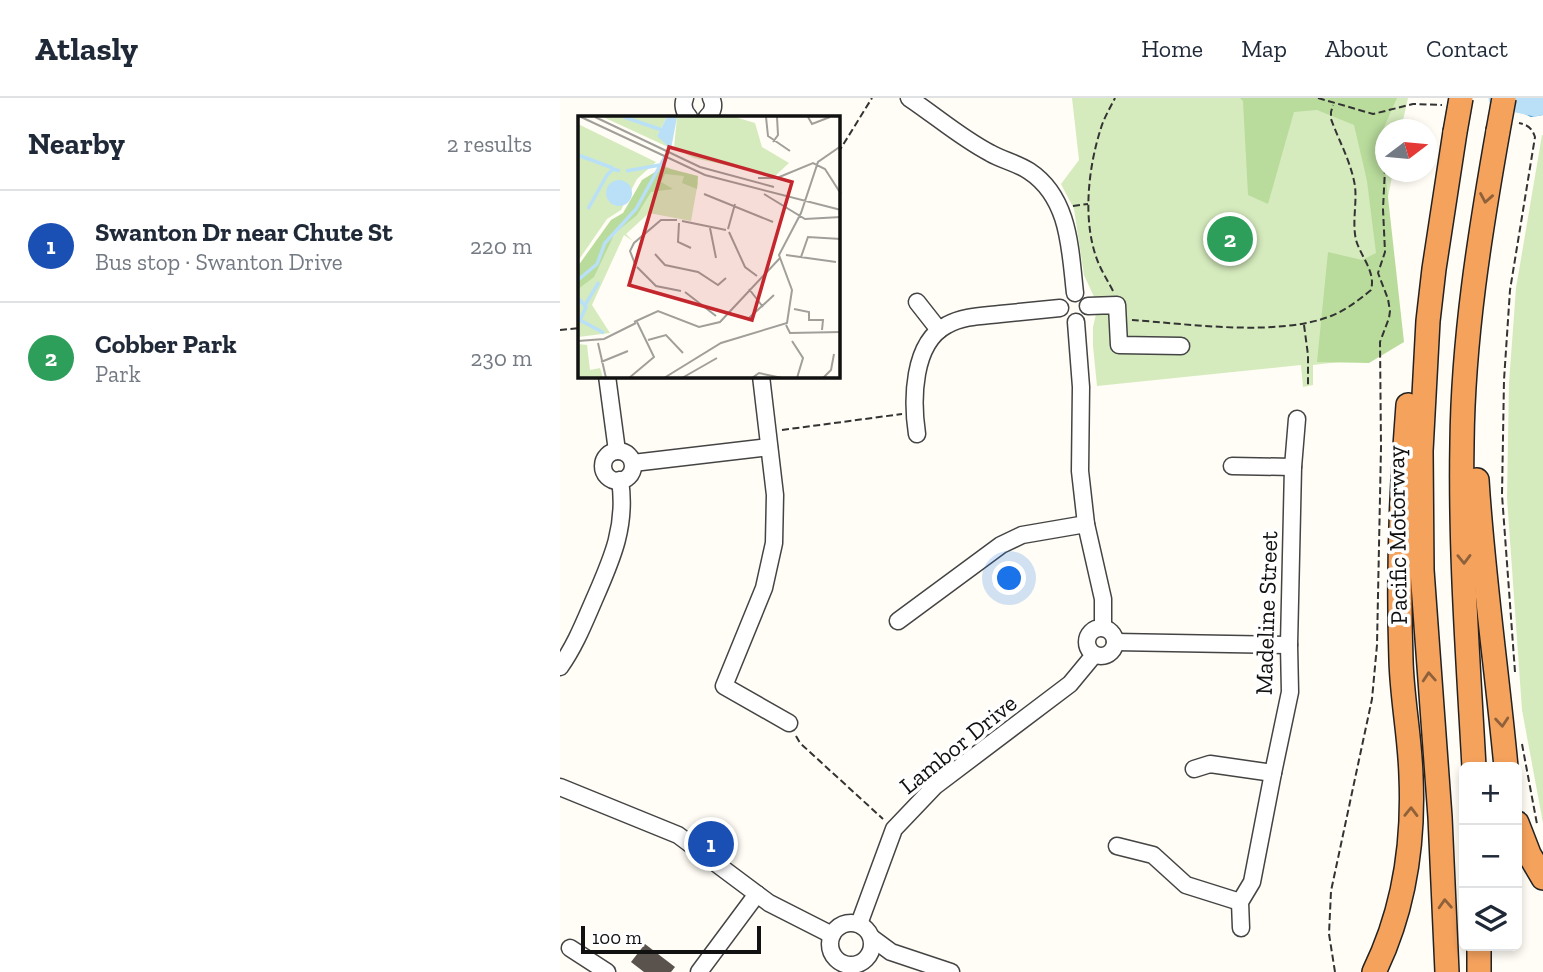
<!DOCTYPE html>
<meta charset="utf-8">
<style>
body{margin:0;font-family:"Zilla Slab",serif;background:#f6f6f7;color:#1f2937}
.controls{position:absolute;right:21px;bottom:21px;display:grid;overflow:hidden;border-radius:10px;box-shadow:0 4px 10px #0003}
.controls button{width:63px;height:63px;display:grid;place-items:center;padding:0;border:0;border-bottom:2px solid #e0e1e3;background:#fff;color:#1f2937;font:35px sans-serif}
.compass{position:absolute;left:815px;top:21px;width:63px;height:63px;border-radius:50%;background:#fff;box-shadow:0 4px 10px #0003;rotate:74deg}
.scale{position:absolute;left:21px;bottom:18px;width:180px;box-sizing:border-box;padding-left:7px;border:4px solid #111;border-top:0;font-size:19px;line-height:24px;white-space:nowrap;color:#111;-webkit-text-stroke:5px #fff;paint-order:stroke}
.you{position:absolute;left:450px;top:481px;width:24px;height:24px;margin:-18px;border:5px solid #fff;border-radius:50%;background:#1a73e8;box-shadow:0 0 0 10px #1a73e833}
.badge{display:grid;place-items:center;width:46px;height:46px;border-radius:50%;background:#0f766e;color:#fff;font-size:23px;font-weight:700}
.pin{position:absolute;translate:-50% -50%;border:4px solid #fff;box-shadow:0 2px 7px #0006}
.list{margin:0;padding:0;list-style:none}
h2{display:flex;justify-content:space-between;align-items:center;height:91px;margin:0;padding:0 28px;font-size:30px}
h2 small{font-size:23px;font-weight:400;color:#747a83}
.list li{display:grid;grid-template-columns:46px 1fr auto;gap:21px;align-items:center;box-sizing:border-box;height:112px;padding:0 28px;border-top:2px solid #e0e1e3}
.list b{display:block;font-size:26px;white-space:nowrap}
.list p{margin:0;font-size:23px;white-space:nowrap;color:#747a83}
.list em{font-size:23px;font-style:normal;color:#747a83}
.icon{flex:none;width:38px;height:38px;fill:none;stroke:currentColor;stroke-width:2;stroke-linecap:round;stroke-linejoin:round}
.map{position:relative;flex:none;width:983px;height:874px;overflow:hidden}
header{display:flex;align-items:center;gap:42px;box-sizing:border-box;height:98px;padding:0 35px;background:#fff;border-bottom:2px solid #e0e1e3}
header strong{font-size:33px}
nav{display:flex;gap:38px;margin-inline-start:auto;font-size:24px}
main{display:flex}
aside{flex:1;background:#fff}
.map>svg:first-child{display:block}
.green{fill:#d5ebbd}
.forest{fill:#b9dc9c}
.water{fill:#b9e0f7;stroke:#3f96cf;stroke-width:2}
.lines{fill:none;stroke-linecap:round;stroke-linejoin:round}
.river{stroke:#b9e0f7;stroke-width:21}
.building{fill:#5a524d}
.minor-casing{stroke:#444;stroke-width:19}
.highway-casing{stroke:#222;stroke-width:26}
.path{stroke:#333;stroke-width:2;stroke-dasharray:7 3.5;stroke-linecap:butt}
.minor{stroke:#fff;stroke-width:16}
.highway{stroke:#f5a25d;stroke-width:23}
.highway-bridge-casing{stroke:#222;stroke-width:26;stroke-linecap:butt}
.highway-bridge{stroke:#f5a25d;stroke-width:23}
.oneway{stroke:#8e613b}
.labels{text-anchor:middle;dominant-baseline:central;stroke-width:7;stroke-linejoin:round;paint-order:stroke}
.street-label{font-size:24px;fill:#111;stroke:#fff}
.inset-river{fill:none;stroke:#b9e0f7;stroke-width:3.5}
.inset-road{fill:none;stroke:#a09f9a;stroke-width:2}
.view{fill:#c4262e;fill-opacity:0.15;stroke:#c4262e;stroke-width:3.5}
.inset-edge{fill:none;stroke:#111;stroke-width:3.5}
</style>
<header>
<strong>Atlasly</strong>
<nav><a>Home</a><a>Map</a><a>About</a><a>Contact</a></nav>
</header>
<main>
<aside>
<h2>Nearby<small>2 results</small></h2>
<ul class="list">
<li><span class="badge" style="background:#1a4fb4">1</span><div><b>Swanton Dr near Chute St</b><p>Bus stop · Swanton Drive</p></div><em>220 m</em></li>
<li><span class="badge" style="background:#2e9e5b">2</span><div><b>Cobber Park</b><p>Park</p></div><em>230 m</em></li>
</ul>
</aside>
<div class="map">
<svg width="983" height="874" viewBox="0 0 983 874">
<rect width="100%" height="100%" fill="#fffdf5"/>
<g class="green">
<polygon points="512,0 848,0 841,31 825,32 825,74 833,74 815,164 805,261 753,267 753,287 743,289 741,267 537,288 533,248 533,229 536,216 535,201 524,177 514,111 501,86 519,62"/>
<polygon points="982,37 983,37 983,725 962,612 947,400 949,285 956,190"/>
</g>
<polygon class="forest" points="680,0 837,0 821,36 844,244 809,265 757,264 768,154 802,162 816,155 807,83 794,27 757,12 734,14 708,106 688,97 683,3"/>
<polygon class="water" points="961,0 983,0 983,16 971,18 959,12"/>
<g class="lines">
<polyline class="river" points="939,0 975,8 983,6"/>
</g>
<polygon class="building" points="85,846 115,869 111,874 84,874 71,864"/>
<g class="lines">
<defs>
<g id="minor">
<path d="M125,0C122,7 124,14 129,19"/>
<path d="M349,0C376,18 401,40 430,55C442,62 457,65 469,73C510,100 510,152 515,195"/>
<path d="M147,19C153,14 155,7 151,0"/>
<polyline points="357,204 379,232"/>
<polyline points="528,208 557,207 559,247 621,248"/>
<polyline points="516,224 521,289 520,373 526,426 543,501 543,530"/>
<polyline points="47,278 57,353"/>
<polyline points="201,278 215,397 214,445 204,490 164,588 229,625"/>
<path d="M357,336C352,303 352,245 387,227C403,218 422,218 440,216C460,214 480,212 500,210"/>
<circle cx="58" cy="368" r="15"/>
<polyline points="73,365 209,349"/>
<polyline points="672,368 733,369"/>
<polyline points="338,523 441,447 462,437 526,426"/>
<circle cx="541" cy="544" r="14"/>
<polyline points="555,544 729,547"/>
<path d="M0,569C15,548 24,525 34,502C52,461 67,428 60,382"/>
<polyline points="634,671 650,666 713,675"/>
<polyline points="0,689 118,737 209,805 272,837"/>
<polyline points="557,748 593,757 626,787 680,804"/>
<circle cx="291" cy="846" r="21"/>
<polyline points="299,826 334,731 375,688 510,586 534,557"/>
<polyline points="681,830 680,804 692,784 713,675 730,594 729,547 733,369 737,321"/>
<polyline points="312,840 331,854 391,874"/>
<polyline points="10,850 47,874"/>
<polyline points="139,874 197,796"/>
</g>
<g id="highway">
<path d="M917,382C923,478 937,573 946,669"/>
<path d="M914,669C908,561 900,453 902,345C903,240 920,135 938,33"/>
<polyline points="957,725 969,756 983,780"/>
<polyline points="919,848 919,874"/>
<path d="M814,874C844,813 854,746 851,678C850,639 842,601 841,562C838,477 841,391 848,307"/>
<polyline points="887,874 880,719 862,472 861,353 868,223 874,171 895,34"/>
</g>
</defs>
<use href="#minor" class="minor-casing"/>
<use href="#highway" class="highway-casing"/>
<g class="path">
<polyline points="758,0 813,16 853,6 882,7"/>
<polyline points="278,55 312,0"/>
<polyline points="513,108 528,106"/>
<path d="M553,193C548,183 542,174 538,164C522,124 528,70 541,30C544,20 550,10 555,0"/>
<path d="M572,222C630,226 717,239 771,218C786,212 799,202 811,192C816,174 801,159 796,142C792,124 797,106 795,88C791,64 779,43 771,21V14L773,7"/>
<polyline points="744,227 748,257 748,289"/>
<polyline points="0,232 19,230"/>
<polyline points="222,332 342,316"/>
<path d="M955,574L942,397L944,282L950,192L975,39C972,30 968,27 959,25"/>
<polyline points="236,638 240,645 323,721"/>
<polyline points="962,646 977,726"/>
<polyline points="775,874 769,836 771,793 812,601 817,547 821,349 820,244 829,220 830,213 828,201 818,175 825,154 823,111 825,71"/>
</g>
<use href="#minor" class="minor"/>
<use href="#highway" class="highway"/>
<defs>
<g id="highway-bridge">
<polyline points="938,33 944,0"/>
<polyline points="895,34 901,0"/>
</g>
</defs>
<use href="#highway-bridge" class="highway-bridge-casing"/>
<use href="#highway-bridge" class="highway-bridge"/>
</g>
<defs><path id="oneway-chevron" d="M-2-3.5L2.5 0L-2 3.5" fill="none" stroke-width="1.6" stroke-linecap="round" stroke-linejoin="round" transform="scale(1.75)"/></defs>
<g class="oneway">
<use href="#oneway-chevron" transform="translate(926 100) rotate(100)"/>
<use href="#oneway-chevron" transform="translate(904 461) rotate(89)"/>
<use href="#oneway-chevron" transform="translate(869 579) rotate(-94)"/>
<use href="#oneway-chevron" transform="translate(942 624) rotate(85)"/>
<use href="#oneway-chevron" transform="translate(851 714) rotate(-89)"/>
<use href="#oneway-chevron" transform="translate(885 806) rotate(-93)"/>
</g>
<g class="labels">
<g class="street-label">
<text transform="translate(837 437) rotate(-91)">Pacific Motorway</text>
<text transform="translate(706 515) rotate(-88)">Madeline Street</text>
<text transform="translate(398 646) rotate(-39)">Lambor Drive</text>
</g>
</g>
<g transform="translate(18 18)">
<rect width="262" height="262" fill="#fffdf5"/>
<path d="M25,1H89L79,20L88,23L90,31ZM99,1H157L177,7L184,31L211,47L197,60L116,42L96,32ZM0,8L78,46L59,63L43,94L29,103L0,145ZM83,48L120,66L113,105L71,97L48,118L55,125L46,119L14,189L32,217L0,221V164L58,93ZM0,228L9,229L12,254L22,252L25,262H0Z" fill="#d5ebbd"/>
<path d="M85,51L120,60L119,73L104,67L106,60L87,58L83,66L95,73L73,76L59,99L37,117L16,161L0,173V150L33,104L45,97L64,64Z" fill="#b9dc9c"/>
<path d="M89,1H99L93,33L79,20ZM28 77a13 13 0 1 1 26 0a13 13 0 1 1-26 0Z" fill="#b9e0f7"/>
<path class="inset-river" d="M46,1L84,14M0,39L35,52M48,55L82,49M10,93L29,59L35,53L42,55M0,164L19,148L27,127L58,93L88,39M0,182L8,191L2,204L26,217M7,189L21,166"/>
<path class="inset-road" d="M3,1L127,59L263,94M17,1L122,51L196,71M188,1L190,20L212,35M230,1L234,8L252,1M195,26L200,19L199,1M180,62H199L235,47L247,53L263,78M126,78L195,106M186,78L227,103L263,101M104,105L148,114M101,107L100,126L113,132M132,112L138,142M150,113L157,88M151,116L167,151L179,160M77,138L87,149L120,156L140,169L148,162M208,139L258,146M223,141L230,121L263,123M57,148L52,135L56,127L83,104H99M59,151L78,170L103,175M171,173L185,191M107,176L138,200M216,193L231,196V204H245L244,214M171,202L196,179M56,206L80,195L121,211L142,206L202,142M208,209L212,217L263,216M70,224L88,219L105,237M0,225L26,223L58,207M214,225L225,242L219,262M20,227L28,262M23,246L50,235M51,262L76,241L59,206M86,262L143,227L209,207L214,174L201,139L223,97L240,46L263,30M104,262L139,242M174,262L181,257L204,262M245,262L253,254L256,238"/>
<path class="view" d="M91,31L214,66L174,204L51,169Z"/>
<rect width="262" height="262" class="inset-edge"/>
</g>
</svg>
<div class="controls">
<button>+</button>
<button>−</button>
<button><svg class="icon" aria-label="layers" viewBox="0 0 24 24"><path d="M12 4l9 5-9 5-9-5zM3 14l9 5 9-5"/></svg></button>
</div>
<svg class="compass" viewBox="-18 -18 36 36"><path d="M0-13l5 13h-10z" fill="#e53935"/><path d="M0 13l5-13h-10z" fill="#747a83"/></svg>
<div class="scale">100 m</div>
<div class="you"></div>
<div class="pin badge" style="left:151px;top:746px;background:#1a4fb4">1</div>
<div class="pin badge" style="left:670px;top:141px;background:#2e9e5b">2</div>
</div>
</main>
